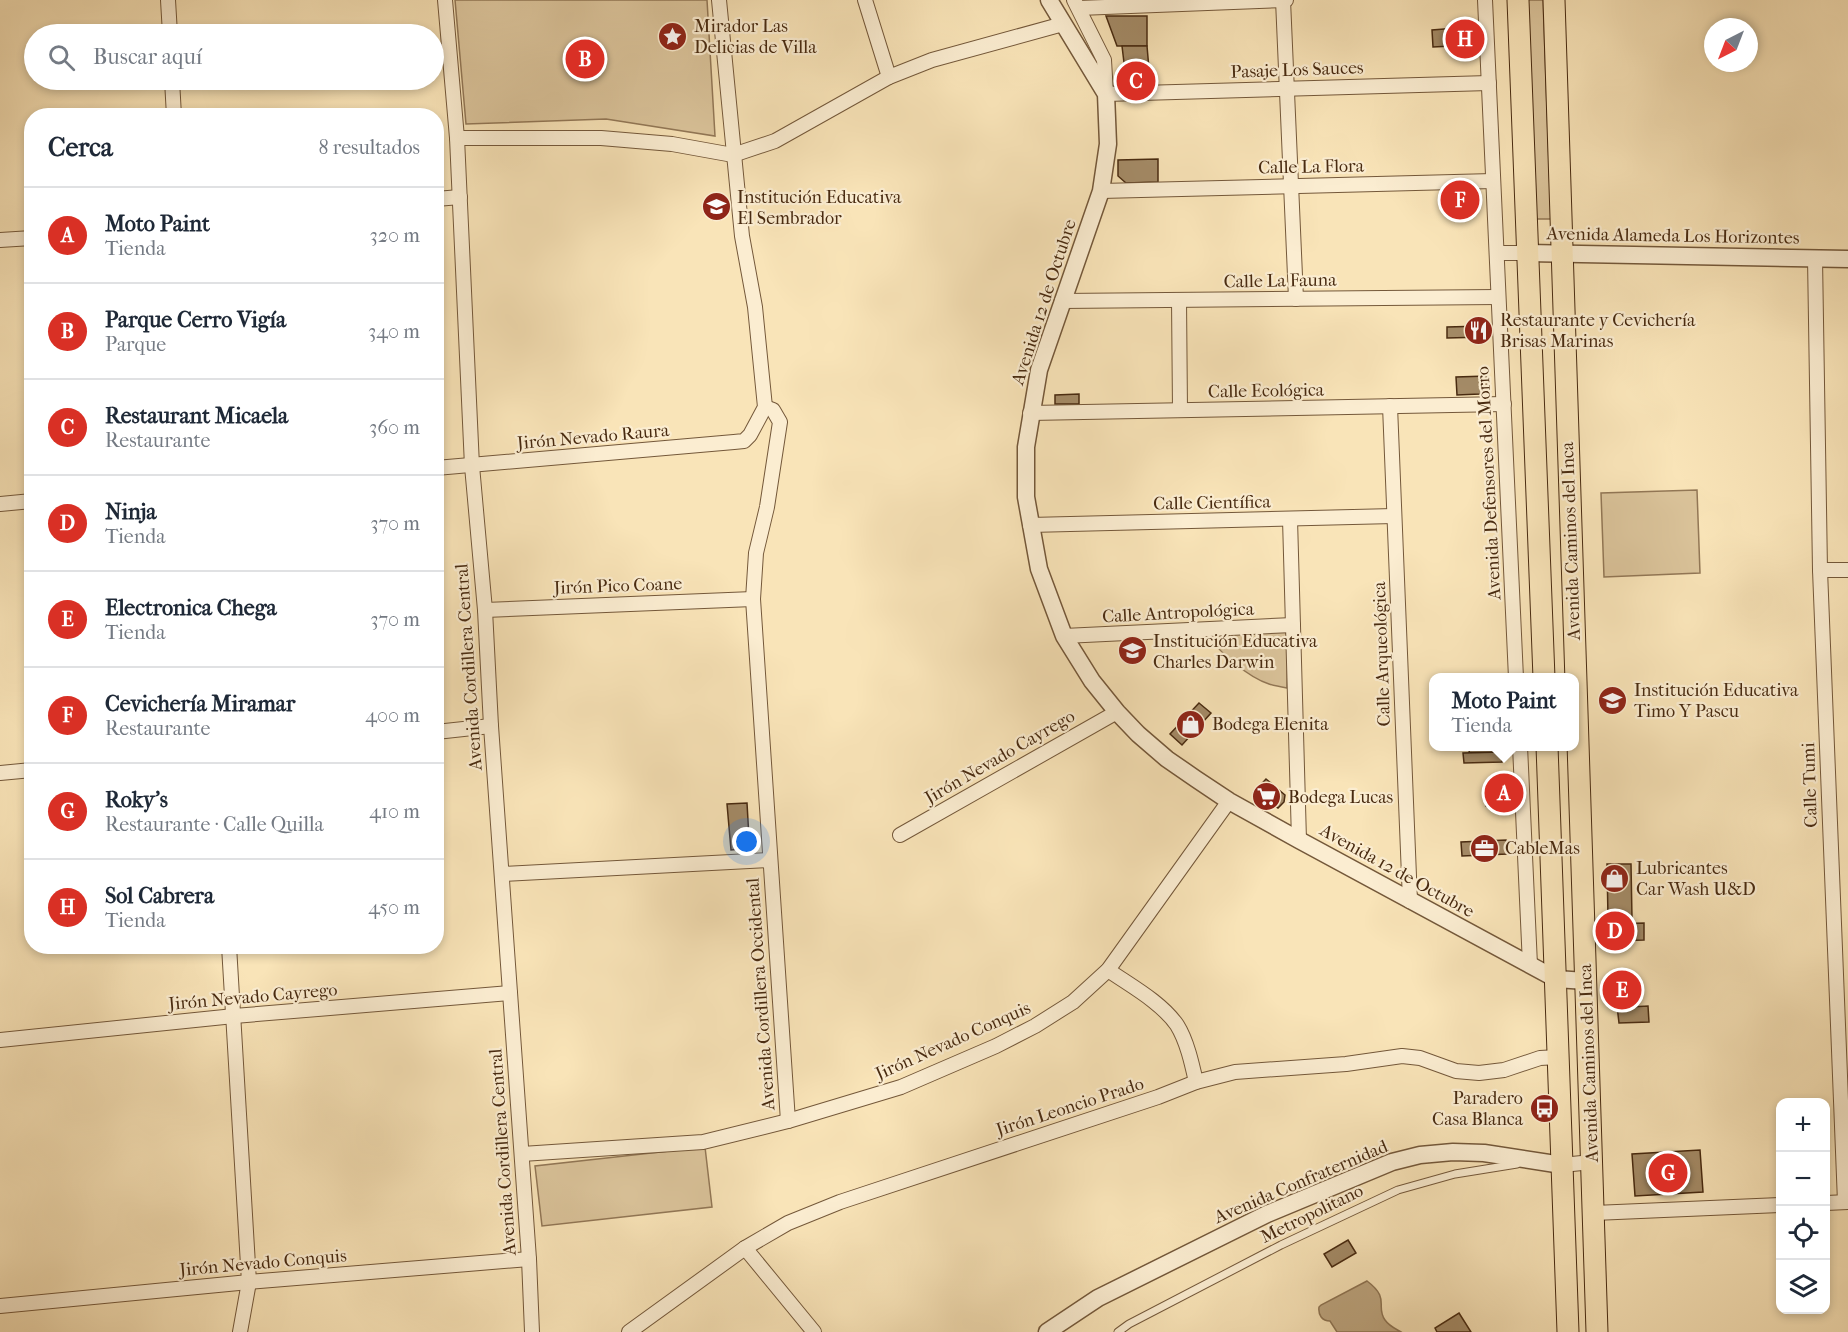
<!DOCTYPE html>
<html lang="es">
<meta charset="utf-8">
<style>
body{margin:0;font-family:"IM FELL French Canon",serif;background:#f2f2f3;color:#1f2937}
.controls{position:absolute;right:18px;bottom:18px;display:grid;overflow:hidden;border-radius:12px;box-shadow:0 3px 9px #0003}
.controls button{width:54px;height:54px;display:grid;place-items:center;padding:0;border:0;border-bottom:2px solid #e0e1e3;background:#fff;color:#1f2937;font:30px sans-serif}
.compass{position:absolute;left:1704px;top:18px;width:54px;height:54px;border-radius:50%;background:#fff;box-shadow:0 3px 9px #0003;rotate:222deg}
.you{position:absolute;left:747px;top:842px;width:21px;height:21px;margin:-15px;border:4px solid #fff;border-radius:50%;background:#1a73e8;box-shadow:0 0 0 9px #1a73e833}
.badge{display:grid;place-items:center;width:39px;height:39px;border-radius:50%;background:#d93025;color:#fff;font-size:20px;font-weight:700}
.pin{position:absolute;translate:-50% -50%;border:3px solid #fff;box-shadow:0 2px 6px #0006}
.popup{position:absolute;left:1429px;top:673px;width:150px;height:78px;box-sizing:border-box;display:grid;place-content:center;border-radius:12px;background:#fff;filter:drop-shadow(0 2px 4px #0005);font-size:20px;white-space:nowrap;color:#747a83}
.popup b{font-size:22px;color:#1f2937}
.popup::after{content:'';position:absolute;left:50%;top:100%;margin-left:-12px;border:12px solid transparent;border-top-color:#fff}
.list{margin:0;padding:0;list-style:none}
h2{display:flex;justify-content:space-between;align-items:center;height:78px;margin:0;padding:0 24px;font-size:26px}
h2 small{font-size:20px;font-weight:400;color:#747a83}
.list li{display:grid;grid-template-columns:39px 1fr auto;gap:18px;align-items:center;box-sizing:border-box;height:96px;padding:0 24px;border-top:2px solid #e0e1e3}
.list b{display:block;font-size:22px;white-space:nowrap}
.list p{margin:0;font-size:20px;white-space:nowrap;color:#747a83}
.list em{font-size:20px;font-style:normal;color:#747a83}
.icon{flex:none;width:33px;height:33px;fill:none;stroke:currentColor;stroke-width:2;stroke-linecap:round;stroke-linejoin:round}
.map{position:relative;flex:none;width:1848px;height:1332px;overflow:hidden}
.search{position:absolute;background:#fff;box-shadow:0 3px 9px #0003;left:24px;top:24px;width:420px;height:66px;display:flex;align-items:center;gap:15px;box-sizing:border-box;padding:0 21px;border-radius:33px;color:#747a83;font-size:22px}
.panel{position:absolute;background:#fff;box-shadow:0 3px 9px #0003;left:24px;top:108px;width:420px;height:846px;border-radius:24px}
.map>svg:first-child{display:block}
.green{fill:#dbc49b;stroke:#927756;stroke-width:1.5}
.water{fill:#bda57f;stroke:#8e7453;stroke-width:1.5}
.building{fill:#a48b67;stroke:#482a10;stroke-width:1.5}
.lines{fill:none;stroke-linecap:round;stroke-linejoin:round}
.service-casing{stroke:#74583a;stroke-width:9}
.minor-casing{stroke:#74583a;stroke-width:16}
.tertiary-casing{stroke:#74583a;stroke-width:19}
.primary-casing{stroke:#482a10;stroke-width:23}
.service{stroke:#fbedd1;stroke-width:7}
.minor{stroke:#fbedd1;stroke-width:14}
.tertiary{stroke:#fbedd1;stroke-width:16}
.primary{stroke:#f9e4b8;stroke-width:21}
.labels{text-anchor:middle;dominant-baseline:central;stroke-width:4.5;stroke-linejoin:round;paint-order:stroke}
.poi-label{font-size:18px;fill:#482a10;stroke:#fbedd1;text-anchor:start}
.street-label{font-size:18px;fill:#482a10;stroke:#fbedd1}
</style>
<div class="map">
<svg width="1848" height="1332" viewBox="0 0 1848 1332">
<rect width="100%" height="100%" fill="#f9e4b8"/>
<filter id="stains"><feTurbulence type="fractalNoise" baseFrequency=".00333" numOctaves="4"/><feColorMatrix values="0 0 0 0 .2 0 0 0 0 .09 0 0 0 0 .02 0 0 0 .5 -.17"/></filter>
<radialGradient id="worn" r=".72"><stop offset=".6" stop-color="#630" stop-opacity="0"/><stop offset="1" stop-color="#630" stop-opacity=".3"/></radialGradient>
<g class="green">
<polygon points="455,0 707,0 715,136 606,119 466,124"/>
<polygon points="1525,0 1543,0 1551,219 1533,219"/>
<polygon points="1697,490 1700,573 1604,577 1601,493"/>
<path d="M1284,630L1288,637L1287,688C1281,687 1275,686 1269,684C1250,678 1217,652 1208,634Z"/>
<polygon points="705,1147 712,1207 542,1226 535,1166"/>
</g>
<path class="water" d="M1367,1281C1391,1299 1375,1306 1385,1320C1389,1326 1396,1329 1401,1332H1337L1330,1321C1322,1321 1318,1315 1319,1307L1321,1305Z"/>
<g class="building">
<polygon points="1106,16 1147,16 1147,46 1117,46"/>
<polygon points="1470,27 1471,45 1433,47 1432,30"/>
<polygon points="1122,46 1147,46 1149,69 1125,71"/>
<polygon points="1149,69 1151,87 1133,89 1126,83 1125,71"/>
<polygon points="1158,159 1158,182 1126,183 1118,176 1118,160"/>
<polygon points="1479,192 1480,206 1441,207 1440,194"/>
<polygon points="1484,326 1485,337 1447,338 1447,327"/>
<polygon points="1487,376 1488,387 1480,394 1457,395 1456,377"/>
<polygon points="1079,394 1079,404 1055,404 1055,395"/>
<polygon points="1199,703 1211,713 1182,745 1170,734"/>
<polygon points="1470,746 1496,746 1496,753 1469,753"/>
<polygon points="1502,752 1502,762 1464,763 1463,753"/>
<polygon points="1266,779 1285,795 1284,802 1278,808 1253,793"/>
<polygon points="1508,787 1510,804 1486,806 1484,789"/>
<polygon points="747,803 749,838 741,838 742,849 731,850 727,804"/>
<polygon points="1506,840 1507,854 1462,856 1461,842"/>
<polygon points="1607,864 1631,864 1632,918 1608,918"/>
<polygon points="1644,923 1644,940 1611,941 1610,924"/>
<polygon points="1628,970 1630,996 1616,997 1614,971"/>
<polygon points="1630,996 1630,1007 1648,1006 1649,1022 1619,1023 1616,997"/>
<polygon points="1700,1150 1703,1192 1635,1196 1632,1154"/>
<polygon points="1348,1240 1356,1253 1332,1267 1324,1254"/>
<polygon points="1459,1313 1471,1332 1437,1332 1435,1328"/>
</g>
<g class="lines">
<defs>
<polyline id="service" points="1118,1332 1129,1324 1281,1245 1398,1190 1455,1174 1517,1164"/>
<g id="minor">
<polyline points="168,0 170,34"/>
<polyline points="445,0 457,138 472,466 485,610 491,726 529,1259 532,1332"/>
<polyline points="865,0 889,77"/>
<polyline points="1074,0 1104,60 1106,94 1489,83"/>
<polyline points="1283,0 1296,299"/>
<polyline points="1485,0 1516,678"/>
<polyline points="1079,8 1286,0"/>
<polyline points="172,80 174,116"/>
<polyline points="457,138 601,138 672,144 733,155 775,141 889,77 932,60 1063,24"/>
<polyline points="1101,191 1493,181"/>
<polyline points="436,199 460,197"/>
<polyline points="0,240 32,238"/>
<polyline points="1497,253 1528,253"/>
<polyline points="1815,258 1820,570 1845,1202"/>
<polyline points="1179,300 1180,410"/>
<polyline points="1062,301 1498,297"/>
<polyline points="1390,406 1410,901"/>
<polyline points="765,407 773,410 780,422 767,507 756,553 753,599 788,1121"/>
<polyline points="1030,413 1504,404"/>
<polyline points="436,468 734,442 744,441 750,435 765,407 755,307 742,236 719,0"/>
<polyline points="0,504 32,501"/>
<polyline points="1290,519 1299,840"/>
<polyline points="1030,525 1394,516"/>
<polyline points="1820,570 1848,570"/>
<polyline points="485,610 753,599"/>
<polyline points="1064,636 1293,625"/>
<polyline points="436,732 491,726"/>
<polyline points="1520,746 1530,965"/>
<polyline points="0,773 32,770"/>
<polyline points="900,835 1117,712"/>
<polyline points="502,874 770,860"/>
<polyline points="229,946 249,1282 240,1332"/>
<path d="M1108,970C1131,986 1161,1002 1177,1025C1187,1041 1192,1064 1196,1082"/>
<polyline points="0,1040 234,1016 510,993"/>
<polyline points="522,1154 703,1142 788,1121 901,1087 996,1046 1035,1026 1073,1002 1108,970 1229,801"/>
<polyline points="1562,1165 1592,1162"/>
<polyline points="1826,1203 1848,1202"/>
<polyline points="1594,1213 1780,1205"/>
<polyline points="745,1248 814,1332"/>
<polyline points="0,1306 249,1282 529,1259"/>
<polyline points="629,1332 745,1248 788,1223 840,1202 1158,1097 1196,1082 1235,1072 1346,1064 1402,1056 1420,1058 1456,1071 1479,1073 1504,1070 1540,1058 1558,1057"/>
</g>
<g id="tertiary">
<polyline points="1049,0 1106,94 1108,144 1101,191 1039,370 1026,447 1026,497 1039,569 1064,636 1092,681 1117,712 1138,734 1167,759 1196,779 1229,801 1299,840 1556,979 1586,981"/>
<polyline points="1528,253 1848,259"/>
<polyline points="1047,1332 1098,1298 1267,1214 1392,1162 1420,1155 1453,1152 1484,1153 1562,1165"/>
</g>
<g id="primary">
<polyline points="1518,0 1544,678"/>
<polyline points="1554,0 1597,1332"/>
<polyline points="1547,746 1568,1332"/>
</g>
</defs>
<use href="#service" class="service-casing"/>
<use href="#minor" class="minor-casing"/>
<use href="#tertiary" class="tertiary-casing"/>
<use href="#primary" class="primary-casing"/>
<use href="#service" class="service"/>
<use href="#minor" class="minor"/>
<use href="#tertiary" class="tertiary"/>
<use href="#primary" class="primary"/>
</g>
<defs>
<symbol id="sight-disc" viewBox="-11 -11 22 22"><circle r="9.5" fill="#8f2418" stroke="#fbedd1"/><path d="M0-6L1.8-2.2L6-1.7L2.9 1.2L3.7 5.4L0 3.3L-3.7 5.4L-2.9 1.2L-6-1.7L-1.8-2.2Z" fill="#fff"/></symbol>
<symbol id="school-disc" viewBox="-11 -11 22 22"><circle r="9.5" fill="#8f2418" stroke="#fbedd1"/><path d="M0-5L7-2L0 1L-7-2ZM-4 1L0 2.5L4 1V4Q0 6-4 4Z" fill="#fff"/></symbol>
<symbol id="restaurant-disc" viewBox="-11 -11 22 22"><circle r="9.5" fill="#8f2418" stroke="#fbedd1"/><path d="M-5-6h1v4h1v-4h1v4h1v-4h1v5L-1.5 .5V6h-2V.5L-5-1ZM5-6V6H3V1.5H1.5Q1.5-4 5-6Z" fill="#fff"/></symbol>
<symbol id="shop-disc" viewBox="-11 -11 22 22"><circle r="9.5" fill="#8f2418" stroke="#fbedd1"/><path d="M-5-2.5h2.3a2.7 3.5 0 0 1 5.4 0H5L5.5 6h-11ZM-1.5-2.5h3a1.5 2.3 0 0 0-3 0Z" fill="#fff"/></symbol>
<symbol id="supermarket-disc" viewBox="-11 -11 22 22"><circle r="9.5" fill="#8f2418" stroke="#fbedd1"/><path d="M-6-5.5h2.5l.6 2H6L4.5 2H-2.5L-4.4-4H-6ZM-1.5 3.2a1.3 1.3 0 1 0 .1 0ZM3 3.2a1.3 1.3 0 1 0 .1 0Z" fill="#fff"/></symbol>
<symbol id="office-disc" viewBox="-11 -11 22 22"><circle r="9.5" fill="#8f2418" stroke="#fbedd1"/><path d="M-6-3h4V-5.5h4V-3h4V5H-6ZM-1-4.5V-3h2v-1.5ZM-6 0V1H6V0Z" fill="#fff"/></symbol>
<symbol id="bus-disc" viewBox="-11 -11 22 22"><circle r="9.5" fill="#8f2418" stroke="#fbedd1"/><path d="M-5-6H5V4H4V6H2V4H-2V6H-4V4H-5ZM-3.5-4V0h7V-4ZM-3.5 1.2v1.5H-2V1.2ZM2 1.2v1.5H3.5V1.2Z" fill="#fff"/></symbol>
</defs>
<g fill-rule="evenodd">
<use href="#sight-disc" x="656" y="20" width="33" height="33"/>
<use href="#school-disc" x="700" y="190" width="33" height="33"/>
<use href="#restaurant-disc" x="1462" y="314" width="33" height="33"/>
<use href="#school-disc" x="1116" y="634" width="33" height="33"/>
<use href="#school-disc" x="1596" y="684" width="33" height="33"/>
<use href="#shop-disc" x="1174" y="708" width="33" height="33"/>
<use href="#supermarket-disc" x="1250" y="780" width="33" height="33"/>
<use href="#office-disc" x="1468" y="832" width="33" height="33"/>
<use href="#shop-disc" x="1598" y="862" width="33" height="33"/>
<use href="#bus-disc" x="1528" y="1092" width="33" height="33"/>
</g>
<g class="labels">
<g class="poi-label">
<text x="694" y="26">Mirador Las<tspan x="694" dy="21">Delicias de Villa</tspan></text>
<text x="737" y="197">Institución Educativa<tspan x="737" dy="21">El Sembrador</tspan></text>
<text x="1500" y="320">Restaurante y Cevichería<tspan x="1500" dy="21">Brisas Marinas</tspan></text>
<text x="1153" y="641">Institución Educativa<tspan x="1153" dy="21">Charles Darwin</tspan></text>
<text x="1634" y="690">Institución Educativa<tspan x="1634" dy="21">Timo Y Pascu</tspan></text>
<text x="1212" y="724">Bodega Elenita</text>
<text x="1288" y="797">Bodega Lucas</text>
<text x="1505" y="848">CableMas</text>
<text x="1636" y="868">Lubricantes<tspan x="1636" dy="21">Car Wash U&amp;D</tspan></text>
<text x="1523" y="1098" text-anchor="end">Paradero<tspan x="1523" dy="21">Casa Blanca</tspan></text>
</g>
<g class="street-label">
<text transform="translate(1297 70) rotate(-2)">Pasaje Los Sauces</text>
<text transform="translate(1311 167) rotate(-1)">Calle La Flora</text>
<text transform="translate(1673 236) rotate(1)">Avenida Alameda Los Horizontes</text>
<text transform="translate(1280 281) rotate(-1)">Calle La Fauna</text>
<text transform="translate(1044 302) rotate(-72)">Avenida 12 de Octubre</text>
<text transform="translate(1266 391) rotate(-1)">Calle Ecológica</text>
<text transform="translate(593 437) rotate(-5)">Jirón Nevado Raura</text>
<text transform="translate(1489 483) rotate(-93)">Avenida Defensores del Morro</text>
<text transform="translate(1212 503) rotate(-1)">Calle Científica</text>
<text transform="translate(1571 541) rotate(-92)">Avenida Caminos del Inca</text>
<text transform="translate(618 586) rotate(-2)">Jirón Pico Coane</text>
<text transform="translate(1178 613) rotate(-3)">Calle Antropológica</text>
<text transform="translate(1382 654) rotate(-92)">Calle Arqueológica</text>
<text transform="translate(469 667) rotate(-94)">Avenida Cordillera Central</text>
<text transform="translate(1000 757) rotate(-30)">Jirón Nevado Cayrego</text>
<text transform="translate(1810 785) rotate(-92)">Calle Tumi</text>
<text transform="translate(1397 871) rotate(29)">Avenida 12 de Octubre</text>
<text transform="translate(761 994) rotate(-94)">Avenida Cordillera Occidental</text>
<text transform="translate(253 997) rotate(-5)">Jirón Nevado Cayrego</text>
<text transform="translate(953 1041) rotate(-24)">Jirón Nevado Conquis</text>
<text transform="translate(1589 1063) rotate(-92)">Avenida Caminos del Inca</text>
<text transform="translate(1070 1107) rotate(-18)">Jirón Leoncio Prado</text>
<text transform="translate(503 1152) rotate(-94)">Avenida Cordillera Central</text>
<text transform="translate(1301 1182) rotate(-23)">Avenida Confraternidad</text>
<text transform="translate(1312 1214) rotate(-26)">Metropolitano</text>
<text transform="translate(263 1263) rotate(-5)">Jirón Nevado Conquis</text>
</g>
</g>
<rect width="100%" height="100%" filter="url(#stains)"/>
<rect width="100%" height="100%" fill="url(#worn)"/>
</svg>
<div class="controls">
<button>+</button>
<button>−</button>
<button><svg class="icon" aria-label="locate" viewBox="0 0 24 24"><circle cx="12" cy="12" r="6"/><path d="M12 2v4M12 18v4M2 12h4M18 12h4"/></svg></button>
<button><svg class="icon" aria-label="layers" viewBox="0 0 24 24"><path d="M12 4l9 5-9 5-9-5zM3 14l9 5 9-5"/></svg></button>
</div>
<svg class="compass" viewBox="-18 -18 36 36"><path d="M0-13l5 13h-10z" fill="#e53935"/><path d="M0 13l5-13h-10z" fill="#747a83"/></svg>
<div class="you"></div>
<div class="pin badge" style="left:1504px;top:793px">A</div>
<div class="popup"><b>Moto Paint</b>Tienda</div>
<div class="pin badge" style="left:585px;top:59px">B</div>
<div class="pin badge" style="left:1136px;top:81px">C</div>
<div class="pin badge" style="left:1615px;top:931px">D</div>
<div class="pin badge" style="left:1622px;top:990px">E</div>
<div class="pin badge" style="left:1460px;top:200px">F</div>
<div class="pin badge" style="left:1668px;top:1173px">G</div>
<div class="pin badge" style="left:1465px;top:39px">H</div>
<div class="search"><svg class="icon" aria-label="search" viewBox="0 0 24 24"><circle cx="10" cy="10" r="6"/><path d="M15 15l6 6"/></svg>Buscar aquí</div>
<section class="panel">
<h2>Cerca<small>8 resultados</small></h2>
<ul class="list">
<li><span class="badge">A</span><div><b>Moto Paint</b><p>Tienda</p></div><em>320 m</em></li>
<li><span class="badge">B</span><div><b>Parque Cerro Vigía</b><p>Parque</p></div><em>340 m</em></li>
<li><span class="badge">C</span><div><b>Restaurant Micaela</b><p>Restaurante</p></div><em>360 m</em></li>
<li><span class="badge">D</span><div><b>Ninja</b><p>Tienda</p></div><em>370 m</em></li>
<li><span class="badge">E</span><div><b>Electronica Chega</b><p>Tienda</p></div><em>370 m</em></li>
<li><span class="badge">F</span><div><b>Cevichería Miramar</b><p>Restaurante</p></div><em>400 m</em></li>
<li><span class="badge">G</span><div><b>Roky's</b><p>Restaurante · Calle Quilla</p></div><em>410 m</em></li>
<li><span class="badge">H</span><div><b>Sol Cabrera</b><p>Tienda</p></div><em>450 m</em></li>
</ul>
</section>
</div>
